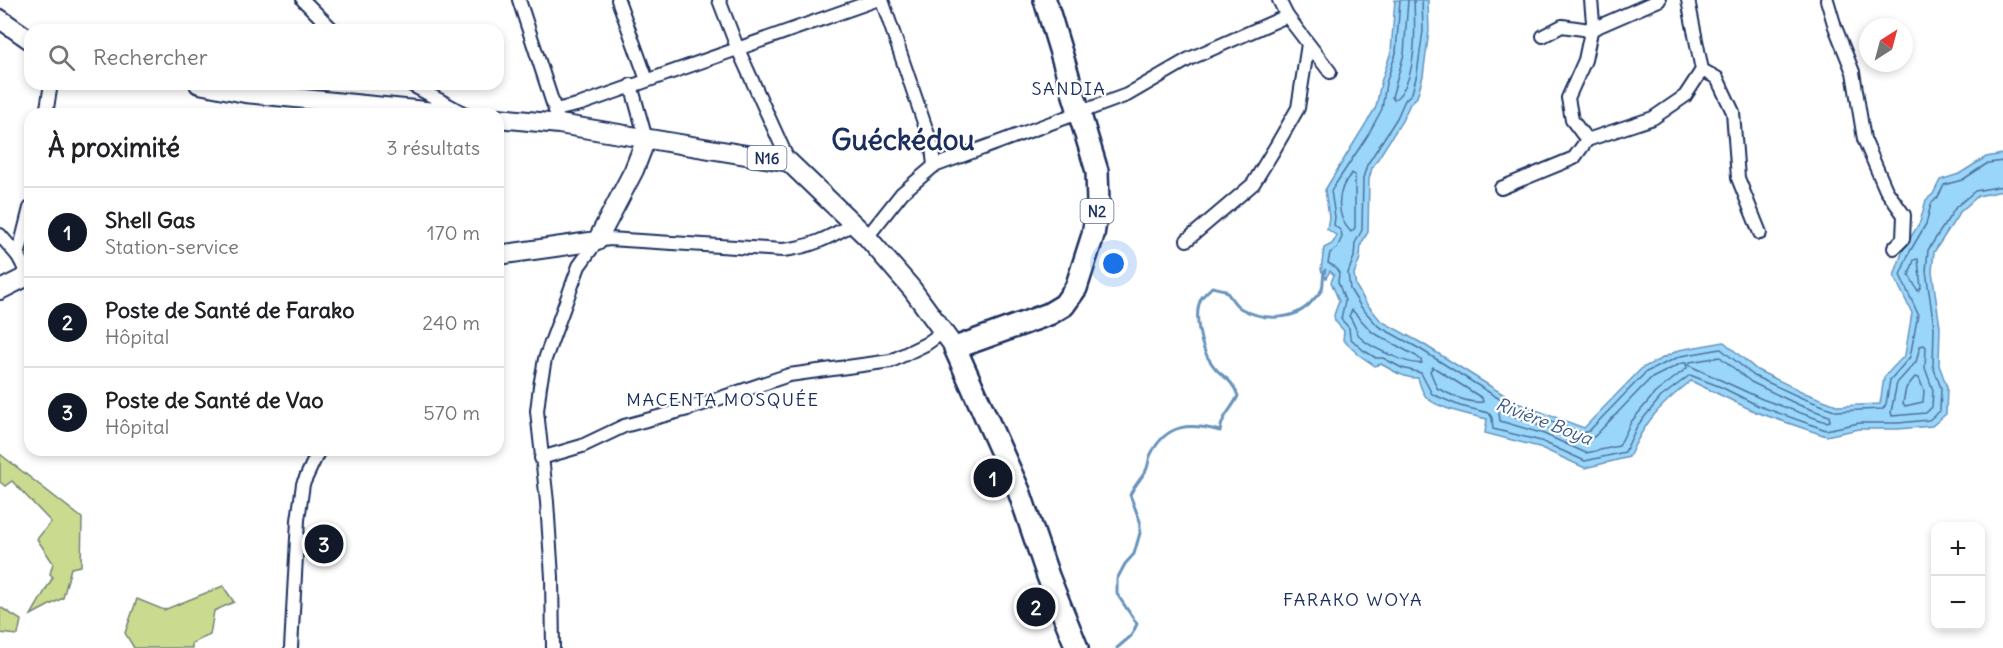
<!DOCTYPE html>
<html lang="fr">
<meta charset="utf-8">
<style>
body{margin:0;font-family:Delius,sans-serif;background:#f6f6f6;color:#202124}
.controls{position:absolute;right:18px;bottom:18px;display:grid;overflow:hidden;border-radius:12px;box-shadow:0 3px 9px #0003}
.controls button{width:54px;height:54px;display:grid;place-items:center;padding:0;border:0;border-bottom:2px solid #e0e0e0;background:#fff;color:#202124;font:30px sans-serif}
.compass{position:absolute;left:1859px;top:18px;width:54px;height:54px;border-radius:50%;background:#fff;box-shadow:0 3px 9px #0003;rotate:36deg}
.you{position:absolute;left:1114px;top:264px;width:21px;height:21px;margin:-15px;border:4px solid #fff;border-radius:50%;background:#1a73e8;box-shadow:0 0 0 9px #1a73e833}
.badge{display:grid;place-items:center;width:39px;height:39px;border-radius:50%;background:#111827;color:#fff;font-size:20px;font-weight:700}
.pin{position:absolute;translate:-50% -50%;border:3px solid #fff;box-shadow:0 2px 6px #0006}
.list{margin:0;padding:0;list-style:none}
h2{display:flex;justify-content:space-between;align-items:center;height:78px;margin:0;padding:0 24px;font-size:26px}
h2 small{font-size:20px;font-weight:400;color:#757577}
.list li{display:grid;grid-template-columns:39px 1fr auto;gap:18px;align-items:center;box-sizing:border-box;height:90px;padding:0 24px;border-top:2px solid #e0e0e0}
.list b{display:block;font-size:22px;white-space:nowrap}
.list p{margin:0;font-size:20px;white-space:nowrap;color:#757577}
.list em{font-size:20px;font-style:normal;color:#757577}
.icon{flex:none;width:33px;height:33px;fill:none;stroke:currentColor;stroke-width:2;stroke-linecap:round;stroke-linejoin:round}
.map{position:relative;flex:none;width:2003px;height:648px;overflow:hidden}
.search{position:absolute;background:#fff;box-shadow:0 3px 9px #0003;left:24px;top:24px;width:480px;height:66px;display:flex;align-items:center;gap:15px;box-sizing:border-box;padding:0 21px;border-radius:18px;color:#757577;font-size:22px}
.panel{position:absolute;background:#fff;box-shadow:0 3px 9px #0003;left:24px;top:108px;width:480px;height:348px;border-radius:18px}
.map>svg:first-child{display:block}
.green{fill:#cada8e;stroke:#728476;stroke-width:1.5}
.water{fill:#99d6fa;stroke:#6793bc;stroke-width:1.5}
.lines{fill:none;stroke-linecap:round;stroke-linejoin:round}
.shore{stroke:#4d729c;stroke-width:1.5}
.stream{stroke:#6793bc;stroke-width:3}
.street-casing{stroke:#1b2f5e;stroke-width:16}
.primary-casing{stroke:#1b2f5e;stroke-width:22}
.highway-casing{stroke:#1b2f5e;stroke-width:26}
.street{stroke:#fff;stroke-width:12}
.primary{stroke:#fff;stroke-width:18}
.highway{stroke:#fff;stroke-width:21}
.labels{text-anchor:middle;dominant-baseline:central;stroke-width:4.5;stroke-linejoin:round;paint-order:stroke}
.shield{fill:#fff;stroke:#5f6d8e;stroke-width:1.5}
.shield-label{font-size:15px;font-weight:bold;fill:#1b2f5e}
.neighbourhood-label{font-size:18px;letter-spacing:1.5px;fill:#1b2f5e;stroke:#fff}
.water-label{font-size:18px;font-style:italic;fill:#3a5985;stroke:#fff}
.town-label{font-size:28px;font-weight:bold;fill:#1b2f5e;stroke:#fff}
</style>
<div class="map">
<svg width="2003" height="648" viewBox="0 0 2003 648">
<rect width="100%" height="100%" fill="#fff"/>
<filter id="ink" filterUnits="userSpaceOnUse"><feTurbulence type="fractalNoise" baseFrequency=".0167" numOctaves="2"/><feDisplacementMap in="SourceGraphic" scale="12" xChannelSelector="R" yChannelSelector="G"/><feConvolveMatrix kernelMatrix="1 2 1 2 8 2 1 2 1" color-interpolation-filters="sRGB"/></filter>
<g filter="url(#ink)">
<g class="green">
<polygon points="0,454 82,518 81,566 71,568 63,598 31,615 53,577 50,574 53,563 37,539 51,522 12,481 5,486 0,482"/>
<polygon points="223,586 234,602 214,611 210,635 192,643 192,648 134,648 125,633 137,599 164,610"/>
<polygon points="0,607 21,620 18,635 0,633"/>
</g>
<path class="water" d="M1395,0H1428L1429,31L1423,76L1417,97L1410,104L1402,121L1372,168L1369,179L1368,232L1361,244L1360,258L1354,274L1356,286L1366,303L1381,321L1423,344L1517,403L1584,428L1642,368L1679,350L1724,342L1757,370L1805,393L1839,406L1880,404L1884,377L1905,355L1912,313L1894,276L1903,250L1920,222L1926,200L1933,194L1940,180L1959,174L1986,157L2003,154V191L1978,196L1960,212L1934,252L1932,271L1940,327L1939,365L1947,387L1946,414L1932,426L1898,429H1859L1826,436L1756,412L1691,381C1659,406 1646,420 1629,457L1585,468L1539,447L1485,433L1487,419C1471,415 1440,409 1428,399C1422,394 1420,385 1418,378C1405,379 1392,370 1381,364L1375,366L1359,355L1343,340L1344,331L1335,321L1334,315L1339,301L1331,282L1334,275L1330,271L1326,278L1321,270L1324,248L1332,244L1337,236L1327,229L1329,217L1325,190L1376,107L1381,82L1391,52Z"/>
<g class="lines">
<g class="shore">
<polyline points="1400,0 1396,53 1386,83 1382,109 1368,135 1331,191 1335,217 1334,225 1341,231 1342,237 1337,248 1330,253 1328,263 1335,267 1339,273 1338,282 1345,301 1341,319 1349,328 1350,338 1363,350 1376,358 1383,358 1402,368 1421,373 1432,394 1460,406 1489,413 1492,418 1493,429 1541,441 1585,461 1625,452 1637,426 1661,397 1690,375 1721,387 1759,406 1826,430 1859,423 1898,423 1929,420 1940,411 1941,388 1933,366 1934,327 1926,271 1928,250 1956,207 1975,191 2003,186"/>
<path d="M1408,0L1404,54L1392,97L1394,100C1418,83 1415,27 1414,0"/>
<polyline points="1422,0 1423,31 1417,74 1412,93 1405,100 1397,118 1367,165 1363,178 1362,230 1355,243 1354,257 1348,273 1350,289 1361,307 1378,326 1420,349 1514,408 1582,433 1589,431 1646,372 1681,356 1721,349 1754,376 1802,398 1837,411 1883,409 1886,404 1890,380 1910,357 1918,314 1900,275 1909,253 1926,224 1931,204 1938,197 1944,185 1962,180 1988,163 2003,161"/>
<path d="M1352,173L1355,175V228L1351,232C1335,216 1336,190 1352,173Z"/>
<polygon points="1918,259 1921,288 1918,291 1909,275 1914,260"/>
<path d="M1352,310L1372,332L1416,356L1421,360L1422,363C1410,366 1369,347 1360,337C1356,332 1355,324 1349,316Z"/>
<polygon points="1924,345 1926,347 1925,368 1933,390 1932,407 1926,413 1892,416 1891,412 1897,383 1916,362 1920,346"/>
<polygon points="1720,357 1751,382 1799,405 1829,416 1830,421 1826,422 1762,399 1688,365 1690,362"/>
<polygon points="1682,363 1686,363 1687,368 1655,393 1631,422 1619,446 1586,453 1544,434 1500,421 1499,413 1502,410 1513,416 1579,440 1587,441 1595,436 1650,379"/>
<path d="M1433,367L1482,398L1483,402C1468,404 1451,395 1437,388L1430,371Z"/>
<polygon points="1915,377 1919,378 1924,391 1923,402 1905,406 1903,403 1906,388"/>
</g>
<path class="stream" d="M1117,648L1131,636L1137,624L1117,594V579L1125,564L1134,554L1140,533V521L1130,495C1134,486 1140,480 1145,472C1149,467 1148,459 1151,454C1167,423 1190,423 1220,431C1222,416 1232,409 1238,396C1231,376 1221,378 1212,364C1201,350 1192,313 1202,297C1205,294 1209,290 1212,287L1225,290C1230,296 1234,304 1240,308C1262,321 1296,322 1313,300C1316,297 1321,292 1322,289C1324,282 1322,277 1325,270"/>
<defs>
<g id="street">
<polyline points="303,0 333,30"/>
<polyline points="519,0 557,116"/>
<polyline points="618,0 647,80"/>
<polyline points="719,0 737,47 789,162"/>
<polyline points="882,0 932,146 934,166"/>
<polyline points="1279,0 1287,16 1330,72"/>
<polyline points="1827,0 1835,27 1853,72 1864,139 1886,190 1904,215 1903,239 1894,248"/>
<polyline points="1543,36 1562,26 1590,30 1659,0"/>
<polyline points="1702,70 1717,78 1733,112 1738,178 1760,233"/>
<polyline points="410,84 465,114"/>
<polyline points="631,85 646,139"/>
<polyline points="555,110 581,104 876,0"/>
<polyline points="46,114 51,84"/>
<polyline points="1587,140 1653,118 1685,96 1702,70 1688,0"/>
<polyline points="1501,188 1574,158 1587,140 1572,120 1568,98 1585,60 1593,22 1591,0"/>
<polyline points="0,235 18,256"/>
<polyline points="867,237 902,193 934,166 1127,95 1189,59 1287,16"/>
<polyline points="1187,240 1253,184 1275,148 1298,108 1308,44"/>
<polyline points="28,275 18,256 30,208"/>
<polyline points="541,458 582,446 624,426 688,409 789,375 891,361 926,344 943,332"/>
<polyline points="291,648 298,520 303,484 319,450"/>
<path d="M553,648L552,577L547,502L537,411L540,386L545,359L579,266L597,241L609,239L783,250C811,247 828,238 853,224"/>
</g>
<g id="primary">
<polyline points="0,19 30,40"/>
<polyline points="199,84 245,93 455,114"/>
<polyline points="498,118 559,124 789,162 867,237 912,289 955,348"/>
<polyline points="498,255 597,241 634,170 646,139"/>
<polyline points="0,290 30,275"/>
</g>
<polyline id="highway" points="1045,0 1097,171 1098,204 1093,235 1076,288 1064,305 1049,314 955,348 1019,491 1048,576 1077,648"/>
</defs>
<use href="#street" class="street-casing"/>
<use href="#primary" class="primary-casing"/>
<use href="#highway" class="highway-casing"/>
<use href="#street" class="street"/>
<use href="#primary" class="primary"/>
<use href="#highway" class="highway"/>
</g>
</g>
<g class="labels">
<g class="shield">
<rect x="747.5" y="146" width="39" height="24" rx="4.5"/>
<rect x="1080.5" y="199" width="33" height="24" rx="4.5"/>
</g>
<g class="shield-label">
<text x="767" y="158">N16</text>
<text x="1097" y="211">N2</text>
</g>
<g class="neighbourhood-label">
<text x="1069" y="88">SANDIA</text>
<text x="723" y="399">MACENTA MOSQUÉE</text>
<text x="1353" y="599">FARAKO WOYA</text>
</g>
<g class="water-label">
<text transform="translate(1544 421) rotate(21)">Rivière Boya</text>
</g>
<g class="town-label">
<text x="903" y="140">Guéckédou</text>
</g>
</g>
</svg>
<div class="controls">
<button>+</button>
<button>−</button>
</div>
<svg class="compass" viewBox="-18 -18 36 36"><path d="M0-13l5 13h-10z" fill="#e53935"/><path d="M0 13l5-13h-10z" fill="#757577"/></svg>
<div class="you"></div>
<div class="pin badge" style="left:993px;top:478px">1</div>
<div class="pin badge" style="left:1036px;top:607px">2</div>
<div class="pin badge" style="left:324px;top:544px">3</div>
<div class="search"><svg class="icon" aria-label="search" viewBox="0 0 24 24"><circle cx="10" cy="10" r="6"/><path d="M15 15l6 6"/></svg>Rechercher</div>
<section class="panel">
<h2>À proximité<small>3 résultats</small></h2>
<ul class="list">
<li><span class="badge">1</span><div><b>Shell Gas</b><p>Station-service</p></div><em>170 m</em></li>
<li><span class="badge">2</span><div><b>Poste de Santé de Farako</b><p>Hôpital</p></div><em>240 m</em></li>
<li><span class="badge">3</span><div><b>Poste de Santé de Vao</b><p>Hôpital</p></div><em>570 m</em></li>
</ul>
</section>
</div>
